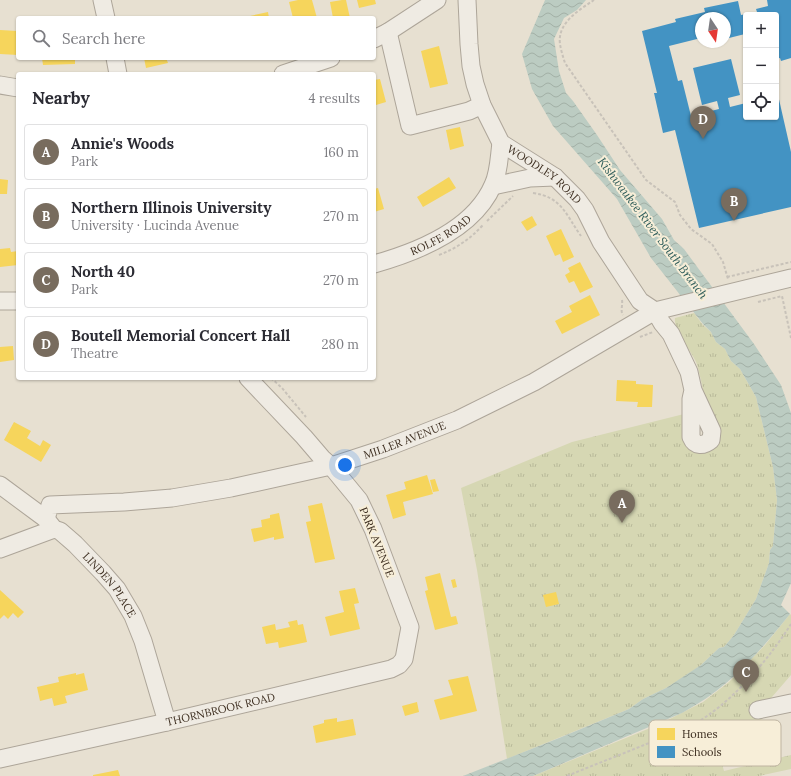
<!DOCTYPE html>
<meta charset="utf-8">
<style>
body{margin:0;font-family:Lora,serif;background:#f7f7f7;color:#2b2b33}
.controls{position:absolute;right:12px;top:12px;display:grid;overflow:hidden;border-radius:4px;box-shadow:0 1px 3px #0004}
.controls button{width:36px;height:36px;display:grid;place-items:center;padding:0;border:0;border-bottom:1px solid #e1e1e2;background:#fff;color:#2b2b33;font:20px sans-serif}
.compass{position:absolute;left:695px;top:12px;width:36px;height:36px;border-radius:50%;background:#fff;box-shadow:0 1px 3px #0004;rotate:167deg}
.you{position:absolute;left:345px;top:465px;width:14px;height:14px;margin:-10px;border:3px solid #fff;border-radius:50%;background:#1a73e8;box-shadow:0 0 0 6px #1a73e833}
.badge{display:grid;place-items:center;width:26px;height:26px;border-radius:50%;background:#786c5e;color:#fff;font-size:13px;font-weight:700}
.pin{position:absolute;translate:-50% -33px;filter:drop-shadow(0 1px 2px #0008)}
.pin::after{content:'';position:absolute;top:21px;width:14px;height:12px;background:inherit;clip-path:polygon(0 0,100% 0,50% 100%)}
.list{margin:0;padding:0;list-style:none}
h2{display:flex;justify-content:space-between;align-items:center;height:52px;margin:0;padding:0 16px;font-size:17px}
h2 small{font-size:13px;font-weight:400;color:#7c7c81}
.list li{display:grid;grid-template-columns:26px 1fr auto;gap:12px;align-items:center;box-sizing:border-box;height:56px;margin:0 8px 8px;padding:0 8px;border:1px solid #e1e1e2;border-radius:4px}
.list b{display:block;font-size:15px;white-space:nowrap}
.list p{margin:0;font-size:13px;white-space:nowrap;color:#7c7c81}
.list em{font-size:13px;font-style:normal;color:#7c7c81}
.icon{flex:none;width:22px;height:22px;fill:none;stroke:currentColor;stroke-width:2;stroke-linecap:round;stroke-linejoin:round}
.map{position:relative;flex:none;width:791px;height:776px;overflow:hidden}
.search{position:absolute;background:#fff;box-shadow:0 1px 3px #0004;left:16px;top:16px;width:360px;height:44px;display:flex;align-items:center;gap:10px;box-sizing:border-box;padding:0 14px;border-radius:4px;color:#7c7c81;font-size:15px}
.panel{position:absolute;background:#fff;box-shadow:0 1px 3px #0004;left:16px;top:72px;width:360px;height:308px;border-radius:4px}
.map>svg:first-child{display:block}
.grass{fill:url(#grass-tufts)}
.water{fill:url(#water-waves)}
.homes{fill:#f6d55c}
.schools{fill:#4393c3}
.lines{fill:none;stroke-linecap:round;stroke-linejoin:round}
.minor-casing{stroke:#ada599;stroke-width:19}
.path{stroke:#c8c2b9;stroke-width:2;stroke-dasharray:3 2;stroke-linecap:butt}
.minor{stroke:#efebe3;stroke-width:17}
.labels{text-anchor:middle;dominant-baseline:central;stroke-width:4;stroke-linejoin:round;paint-order:stroke}
.street-label{font-size:11px;fill:#3d2e20;stroke:#f7eed8}
.water-label{font-size:12px;font-style:italic;fill:#2f5d5a;stroke:#f7eed8}
.key{fill:#f7eed8;stroke:#bfb4a1;stroke-width:1}
.key-label{font-size:11px;fill:#3d2e20}
</style>
<div class="map">
<svg width="791" height="776" viewBox="0 0 791 776">
<defs>
<pattern id="grass-tufts" width="24" height="20" patternUnits="userSpaceOnUse"><rect width="24" height="20" fill="#d6d7b3"/><path d="M3 7l-1-3M5 7V3M7 7l1-3M15 17l-1-3M17 17v-4M19 17l1-3" fill="none" stroke="#b9b99a"/></pattern>
<pattern id="water-waves" width="16" height="10" patternUnits="userSpaceOnUse"><rect width="16" height="10" fill="#bcccc2"/><path d="M0 5q4-4 8 0t8 0" fill="none" stroke="#a2b0a6"/></pattern>
</defs>
<rect width="100%" height="100%" fill="#e7e0d1"/>
<g class="grass">
<path d="M694,313L703,325L711,332L716,342L725,349L731,361L740,369L756,397L773,467L777,500L773,546L770,550L769,563L756,599L734,635L724,647L719,648L701,665L684,677L666,688L643,699L629,709L507,759L477,570L461,488L572,442L688,413L702,451C704,439 707,428 707,417C708,410 699,369 696,362C691,351 673,329 675,318Z"/>
<polygon points="790,614 791,615 791,675 759,712 764,727 715,738 724,771 791,755 791,769 759,776 533,776 660,724 703,702 729,682 765,645"/>
</g>
<path class="water" d="M545,0H586L577,10L564,18L554,39L559,71L566,93L573,101L597,135L620,170L662,219L674,240L684,249L754,344L781,385L791,413V583L781,605L790,614C757,655 729,688 682,713L533,776H463L559,738L629,709L643,699L666,688L701,665L719,648L724,647L734,635L756,599L769,563L770,550L773,546L777,500L773,467L756,397L740,369L731,361L725,349L716,342L711,332L703,324L651,258L617,199L553,126L532,89L522,54Z"/>
<g class="homes">
<polygon points="298,0 312,0 317,18 293,18 289,2"/>
<polygon points="342,0 346,0 350,18 333,18 330,2"/>
<polygon points="357,0 375,0 376,4 359,8"/>
<polygon points="268,12 269,18 251,18 250,16"/>
<polygon points="0,30 18,31 18,55 0,54"/>
<polygon points="439,46 448,84 430,88 421,51"/>
<polygon points="42,58 75,58 75,64 43,65"/>
<polygon points="144,58 166,58 168,63 146,68"/>
<polygon points="380,79 386,102 376,105 376,107 374,108 374,80"/>
<polygon points="460,127 464,146 450,150 446,130"/>
<polygon points="449,177 456,188 423,207 417,197"/>
<polygon points="0,179 8,180 7,194 0,194"/>
<polygon points="378,188 384,209 374,212 374,189"/>
<polygon points="532,216 537,225 527,231 521,222"/>
<polygon points="561,229 574,257 563,262 560,254 555,256 546,236"/>
<polygon points="10,248 11,252 18,251 18,265 0,267 0,249"/>
<polygon points="580,262 593,287 580,293 574,281 569,283 565,275 570,272 568,268"/>
<polygon points="590,295 600,315 562,334 555,321 572,312 569,306"/>
<polygon points="13,346 14,360 0,362 0,347"/>
<polygon points="617,380 636,381 636,384 653,385 652,407 637,407 638,402 616,401"/>
<polygon points="14,422 31,431 27,438 40,446 43,440 51,445 41,462 4,440"/>
<polygon points="427,475 433,494 403,502 406,515 393,519 386,495 406,489 404,482"/>
<polygon points="435,479 439,491 433,492 430,480"/>
<polygon points="322,503 335,559 315,563 306,522 311,521 308,506"/>
<polygon points="279,513 284,538 274,540 274,537 254,542 251,529 262,527 261,520 270,518 270,515"/>
<polygon points="440,573 451,617 456,616 458,624 435,630 425,591 428,590 425,577"/>
<polygon points="455,579 457,587 453,588 451,580"/>
<polygon points="355,588 359,603 354,604 360,629 330,636 325,617 344,612 339,591"/>
<polygon points="0,590 24,612 18,618 13,613 8,619 4,615 0,619"/>
<polygon points="556,592 559,604 546,607 543,595"/>
<polygon points="297,620 298,625 303,624 307,642 279,648 278,642 266,644 262,627 275,624 276,630 290,627 288,622"/>
<polygon points="76,673 76,675 84,673 88,690 65,696 67,703 54,706 52,698 40,701 37,687 59,682 58,677"/>
<polygon points="468,676 477,711 440,720 434,700 453,695 448,680"/>
<polygon points="417,702 419,712 405,716 402,706"/>
<polygon points="337,718 337,722 353,719 356,735 316,743 313,726 324,723 324,720"/>
<polygon points="118,770 120,776 93,776 93,775"/>
</g>
<g class="schools">
<polygon points="767,0 791,0 791,58 781,61 780,58 776,59 776,15 758,15 756,9 768,6"/>
<polygon points="738,1 741,15 746,14 746,27 744,28 745,34 725,39 725,18 701,18 701,38 669,46 678,81 682,80 691,116 719,109 717,101 702,105 693,68 731,59 740,95 728,98 730,107 746,103 746,117 776,117 776,96 778,95 791,152 791,207 699,228 675,130 663,133 654,93 657,93 642,31 676,22 675,19 705,12 704,8"/>
</g>
<g class="lines">
<defs>
<g id="minor">
<polyline points="102,0 106,18"/>
<path id="s1" d="M467,0L469,44L471,66L475,84L482,105L501,143L555,177L577,199L585,210L601,242L640,301L655,311L662,323L671,334L689,372L693,390L712,431L711,440C704,446 695,447 691,437V399L693,390"/>
<polyline points="388,32 410,126 469,111 482,105"/>
<polyline points="374,39 388,32 437,0"/>
<polyline points="115,58 118,74"/>
<polyline points="283,74 331,58"/>
<polyline points="0,85 18,88"/>
<polyline points="493,186 530,178 555,177"/>
<path id="s2" d="M374,264C417,252 474,229 493,185C499,173 499,157 501,143"/>
<polyline points="0,301 18,301"/>
<path id="s3" d="M0,485L46,519L54,529L60,531L75,544L103,573L117,589L133,616L143,641L167,722"/>
<path id="s4" d="M46,519L50,505L124,502L172,498L231,488L331,466L383,449L457,420L534,382L655,311L791,278"/>
<polyline points="0,549 54,529"/>
<polyline points="758,710 791,703"/>
<path id="s5" d="M0,759L167,722L391,669L399,665L404,659L410,627L373,529L359,500L331,466L322,458L304,437L248,378"/>
</g>
</defs>
<use href="#minor" class="minor-casing"/>
<g class="path">
<path d="M594,0C579,10 557,23 560,44C561,50 563,57 565,63L646,180L675,202L680,215L691,229L712,244L723,262L728,279"/>
<path d="M533,193C562,197 566,215 581,236"/>
<polyline points="487,221 513,196"/>
<path d="M439,255C457,248 470,239 483,225"/>
<polyline points="727,277 791,262"/>
<path d="M622,300C623,305 620,311 623,315"/>
<polyline points="758,302 782,296 791,338"/>
<polyline points="640,337 653,332"/>
<polyline points="271,378 282,388 306,417"/>
<path d="M567,776C594,765 622,754 649,743C669,735 690,728 707,716C739,694 771,656 791,624"/>
</g>
<use href="#minor" class="minor"/>
</g>
<g class="labels">
<g class="street-label">
<text stroke="none"><textPath href="#s1" startOffset="203">WOODLEY ROAD</textPath></text>
<text stroke="none"><textPath href="#s2" startOffset="73">ROLFE ROAD</textPath></text>
<text stroke="none"><textPath href="#s4" startOffset="377">MILLER AVENUE</textPath></text>
<text transform="translate(377 542) rotate(68)">PARK AVENUE</text>
<text stroke="none"><textPath href="#s3" startOffset="150">LINDEN PLACE</textPath></text>
<text stroke="none"><textPath href="#s5" startOffset="226">THORNBROOK ROAD</textPath></text>
</g>
<g class="water-label">
<text transform="translate(653 228) rotate(53)">Kishwaukee River South Branch</text>
</g>
</g>
<rect x="649" y="720" width="132" height="46" rx="6" class="key"/>
<rect x="657" y="728" width="18" height="12" fill="#f6d55c"/>
<rect x="657" y="746" width="18" height="12" fill="#4393c3"/>
<g class="key-label">
<text x="682" y="738">Homes</text>
<text x="682" y="756">Schools</text>
</g>
</svg>
<div class="controls">
<button>+</button>
<button>−</button>
<button><svg class="icon" aria-label="locate" viewBox="0 0 24 24"><circle cx="12" cy="12" r="6"/><path d="M12 2v4M12 18v4M2 12h4M18 12h4"/></svg></button>
</div>
<svg class="compass" viewBox="-18 -18 36 36"><path d="M0-13l5 13h-10z" fill="#e53935"/><path d="M0 13l5-13h-10z" fill="#7c7c81"/></svg>
<div class="you"></div>
<div class="pin badge" style="left:622px;top:523px">A</div>
<div class="pin badge" style="left:734px;top:221px">B</div>
<div class="pin badge" style="left:746px;top:692px">C</div>
<div class="pin badge" style="left:703px;top:139px">D</div>
<div class="search"><svg class="icon" aria-label="search" viewBox="0 0 24 24"><circle cx="10" cy="10" r="6"/><path d="M15 15l6 6"/></svg>Search here</div>
<section class="panel">
<h2>Nearby<small>4 results</small></h2>
<ul class="list">
<li><span class="badge">A</span><div><b>Annie's Woods</b><p>Park</p></div><em>160 m</em></li>
<li><span class="badge">B</span><div><b>Northern Illinois University</b><p>University · Lucinda Avenue</p></div><em>270 m</em></li>
<li><span class="badge">C</span><div><b>North 40</b><p>Park</p></div><em>270 m</em></li>
<li><span class="badge">D</span><div><b>Boutell Memorial Concert Hall</b><p>Theatre</p></div><em>280 m</em></li>
</ul>
</section>
</div>
